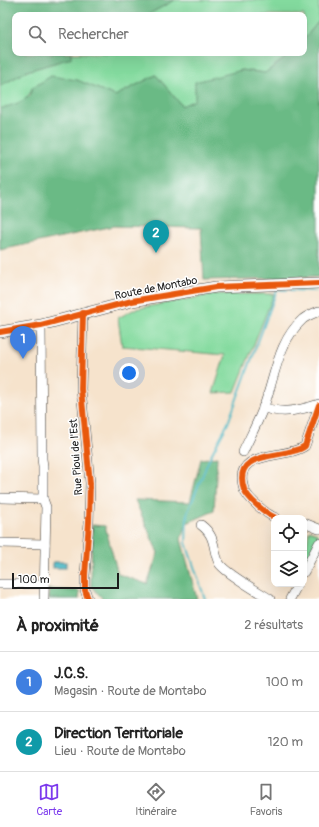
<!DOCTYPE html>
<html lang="fr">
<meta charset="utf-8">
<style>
body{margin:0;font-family:Pangolin,sans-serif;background:#f6f6f6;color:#222}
.controls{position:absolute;right:12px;bottom:12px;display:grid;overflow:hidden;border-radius:8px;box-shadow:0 4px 16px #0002}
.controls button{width:36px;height:36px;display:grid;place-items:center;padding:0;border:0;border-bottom:1px solid #e0e0e0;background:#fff;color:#222;font:20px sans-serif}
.scale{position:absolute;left:12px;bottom:10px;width:107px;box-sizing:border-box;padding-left:4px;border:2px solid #1c1c1c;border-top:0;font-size:11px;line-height:14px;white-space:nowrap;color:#1c1c1c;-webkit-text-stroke:3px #fff;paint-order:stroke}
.you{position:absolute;left:129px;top:373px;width:14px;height:14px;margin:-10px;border:3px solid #fff;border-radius:50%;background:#1a73e8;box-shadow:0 0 0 6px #1a73e833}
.badge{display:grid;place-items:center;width:26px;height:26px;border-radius:50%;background:#7c3aed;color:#fff;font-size:13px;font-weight:700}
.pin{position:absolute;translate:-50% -33px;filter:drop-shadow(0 1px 2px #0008)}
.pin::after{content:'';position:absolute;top:21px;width:14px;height:12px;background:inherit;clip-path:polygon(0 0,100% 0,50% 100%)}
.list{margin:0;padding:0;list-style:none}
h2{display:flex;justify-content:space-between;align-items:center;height:52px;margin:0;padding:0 16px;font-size:17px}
h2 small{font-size:13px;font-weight:400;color:#767676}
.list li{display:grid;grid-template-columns:26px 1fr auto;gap:12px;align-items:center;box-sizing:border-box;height:60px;padding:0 16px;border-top:1px solid #e0e0e0}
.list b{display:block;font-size:15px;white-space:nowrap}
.list p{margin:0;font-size:13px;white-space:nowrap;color:#767676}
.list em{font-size:13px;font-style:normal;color:#767676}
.icon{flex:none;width:22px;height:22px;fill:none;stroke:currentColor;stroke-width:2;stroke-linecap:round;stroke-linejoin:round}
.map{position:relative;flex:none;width:319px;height:599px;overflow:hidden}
.search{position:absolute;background:#fff;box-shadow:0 4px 16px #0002;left:12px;right:12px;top:12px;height:44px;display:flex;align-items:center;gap:10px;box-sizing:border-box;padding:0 14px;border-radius:8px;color:#767676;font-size:15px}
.sheet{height:172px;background:#fff}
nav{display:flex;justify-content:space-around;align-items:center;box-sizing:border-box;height:56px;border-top:1px solid #e0e0e0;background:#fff;font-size:11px;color:#767676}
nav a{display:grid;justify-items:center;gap:2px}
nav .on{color:#7c3aed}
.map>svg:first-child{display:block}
.green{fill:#83da9e;stroke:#507b5d}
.forest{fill:#6aba85;stroke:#436b50}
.water{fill:#4bb8c5;stroke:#346a70}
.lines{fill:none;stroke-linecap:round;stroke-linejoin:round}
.stream{stroke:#4bb8c5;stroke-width:2}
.minor-casing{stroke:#3d3a36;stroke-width:10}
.major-casing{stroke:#3d3a36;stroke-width:12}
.minor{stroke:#fff;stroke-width:9}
.major{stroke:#fff;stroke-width:11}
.cycleway-casing{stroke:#fff;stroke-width:8}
.cycleway{stroke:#e8590c;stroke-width:6}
.labels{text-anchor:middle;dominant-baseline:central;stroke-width:3;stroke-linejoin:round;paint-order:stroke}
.street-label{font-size:11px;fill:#1c1c1c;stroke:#fff}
</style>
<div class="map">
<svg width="319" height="599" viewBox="0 0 319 599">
<rect width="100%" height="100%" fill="#fff"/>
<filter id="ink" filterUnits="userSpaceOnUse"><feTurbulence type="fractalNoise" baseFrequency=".025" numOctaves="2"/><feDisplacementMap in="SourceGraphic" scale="8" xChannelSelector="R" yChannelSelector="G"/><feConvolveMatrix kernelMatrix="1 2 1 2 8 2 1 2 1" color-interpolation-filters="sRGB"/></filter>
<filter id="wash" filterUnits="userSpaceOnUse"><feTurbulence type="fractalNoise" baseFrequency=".012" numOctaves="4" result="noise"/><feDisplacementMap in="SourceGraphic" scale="16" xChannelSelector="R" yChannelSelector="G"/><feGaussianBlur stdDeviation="0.9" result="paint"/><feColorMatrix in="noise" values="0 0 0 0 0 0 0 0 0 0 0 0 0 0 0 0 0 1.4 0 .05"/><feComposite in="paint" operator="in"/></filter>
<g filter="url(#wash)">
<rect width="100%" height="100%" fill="#f6e3cc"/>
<g class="green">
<polygon points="175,0 319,0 319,21 304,39 304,15 147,15"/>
<path d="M71,53H292L265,73L242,70L195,100L182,106L156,75L115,96L77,80L32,88C28,103 13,105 0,109V86L27,71L70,58Z"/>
<polygon points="215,294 274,294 235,392 213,393 225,355 122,346 118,318 135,309"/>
<polygon points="309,530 317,533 319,537 319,540 305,562"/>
</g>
<g class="forest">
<polygon points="0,0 175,0 147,15 15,15 15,53 71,53 71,58 27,71 0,86"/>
<polygon points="319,21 319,277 204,280 201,228 114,226 0,250 0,109 18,103 30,96 32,88 51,76 77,80 115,96 156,75 182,106 195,100 195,82 242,70 265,73 292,53 304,53 304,39"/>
<polygon points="217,457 214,511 187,523 181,539 197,599 103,599 91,586 92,525 105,526 118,574 147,584 158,553 135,500 190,502 201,459"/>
<polygon points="49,589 80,591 79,599 49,599"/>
</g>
<rect class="water" x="53" y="562" width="13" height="6"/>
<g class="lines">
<g class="stream">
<polyline points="290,290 316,291"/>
<polyline points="205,599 186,543 187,514 210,457 228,423 277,290 287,290"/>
</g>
</g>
</g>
<g filter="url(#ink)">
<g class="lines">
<defs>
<g id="minor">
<polyline points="83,313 81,389 90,483 89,522 85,575 85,590 88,599"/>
<polyline points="41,325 42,459 43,466 43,499"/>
<path d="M263,407C282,415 301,410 319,404"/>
<path d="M243,452C250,437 258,422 264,406C275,377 278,341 303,319C307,316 314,313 319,311"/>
<polyline points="0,498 43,499 46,507 44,599"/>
<path d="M276,518C266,514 248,499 244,489C231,448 286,460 305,446L319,405"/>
<polyline points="304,523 319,529"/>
<path d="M201,525C217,537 212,549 219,563C224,572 260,593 270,599"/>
<polyline points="0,543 45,544"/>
<polyline points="304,572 319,543"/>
<polyline points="0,584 44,584"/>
<polyline points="290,599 298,584"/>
</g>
<polyline id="major" points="0,332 41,325 132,301 216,287 319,283"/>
</defs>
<use href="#minor" class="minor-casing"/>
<use href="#major" class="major-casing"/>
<use href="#minor" class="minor"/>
<use href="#major" class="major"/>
<defs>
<g id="cycleway">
<polyline points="83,313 81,389 90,483 89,522 85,575 85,590 88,599"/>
<polyline points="0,332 41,325 132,301 216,287 319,283"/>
<path d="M276,518C266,514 248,499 244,489C231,448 286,460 305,446L319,405"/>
</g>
</defs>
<use href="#cycleway" class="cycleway-casing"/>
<use href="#cycleway" class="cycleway"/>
</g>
</g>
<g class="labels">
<g class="street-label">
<text transform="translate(156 288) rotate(-11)">Route de Montabo</text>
<text transform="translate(76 457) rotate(-94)">Rue Pioui de l'Est</text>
</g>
</g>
</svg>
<div class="controls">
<button><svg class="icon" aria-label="locate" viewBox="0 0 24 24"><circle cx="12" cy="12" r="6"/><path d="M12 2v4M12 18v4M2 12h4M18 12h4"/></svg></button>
<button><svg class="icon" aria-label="layers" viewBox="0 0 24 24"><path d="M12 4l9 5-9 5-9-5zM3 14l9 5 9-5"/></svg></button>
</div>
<div class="scale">100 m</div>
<div class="you"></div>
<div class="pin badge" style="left:23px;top:359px;background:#3f7fe0">1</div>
<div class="pin badge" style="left:156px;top:253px;background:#0f9aa8">2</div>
<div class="search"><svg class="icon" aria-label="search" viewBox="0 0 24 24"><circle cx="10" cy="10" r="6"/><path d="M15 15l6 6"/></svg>Rechercher</div>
</div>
<section class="sheet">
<h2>À proximité<small>2 résultats</small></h2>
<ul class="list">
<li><span class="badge" style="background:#3f7fe0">1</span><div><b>J.C.S.</b><p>Magasin · Route de Montabo</p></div><em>100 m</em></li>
<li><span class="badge" style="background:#0f9aa8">2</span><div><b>Direction Territoriale</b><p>Lieu · Route de Montabo</p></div><em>120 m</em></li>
</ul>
</section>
<nav>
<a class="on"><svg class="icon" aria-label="map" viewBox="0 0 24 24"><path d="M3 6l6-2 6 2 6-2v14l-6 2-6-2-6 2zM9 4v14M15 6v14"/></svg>Carte</a>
<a><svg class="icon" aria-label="directions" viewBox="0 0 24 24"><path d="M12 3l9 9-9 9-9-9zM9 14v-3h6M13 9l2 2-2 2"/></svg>Itinéraire</a>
<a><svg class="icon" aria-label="saved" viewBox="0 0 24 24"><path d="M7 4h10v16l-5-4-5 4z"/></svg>Favoris</a>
</nav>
